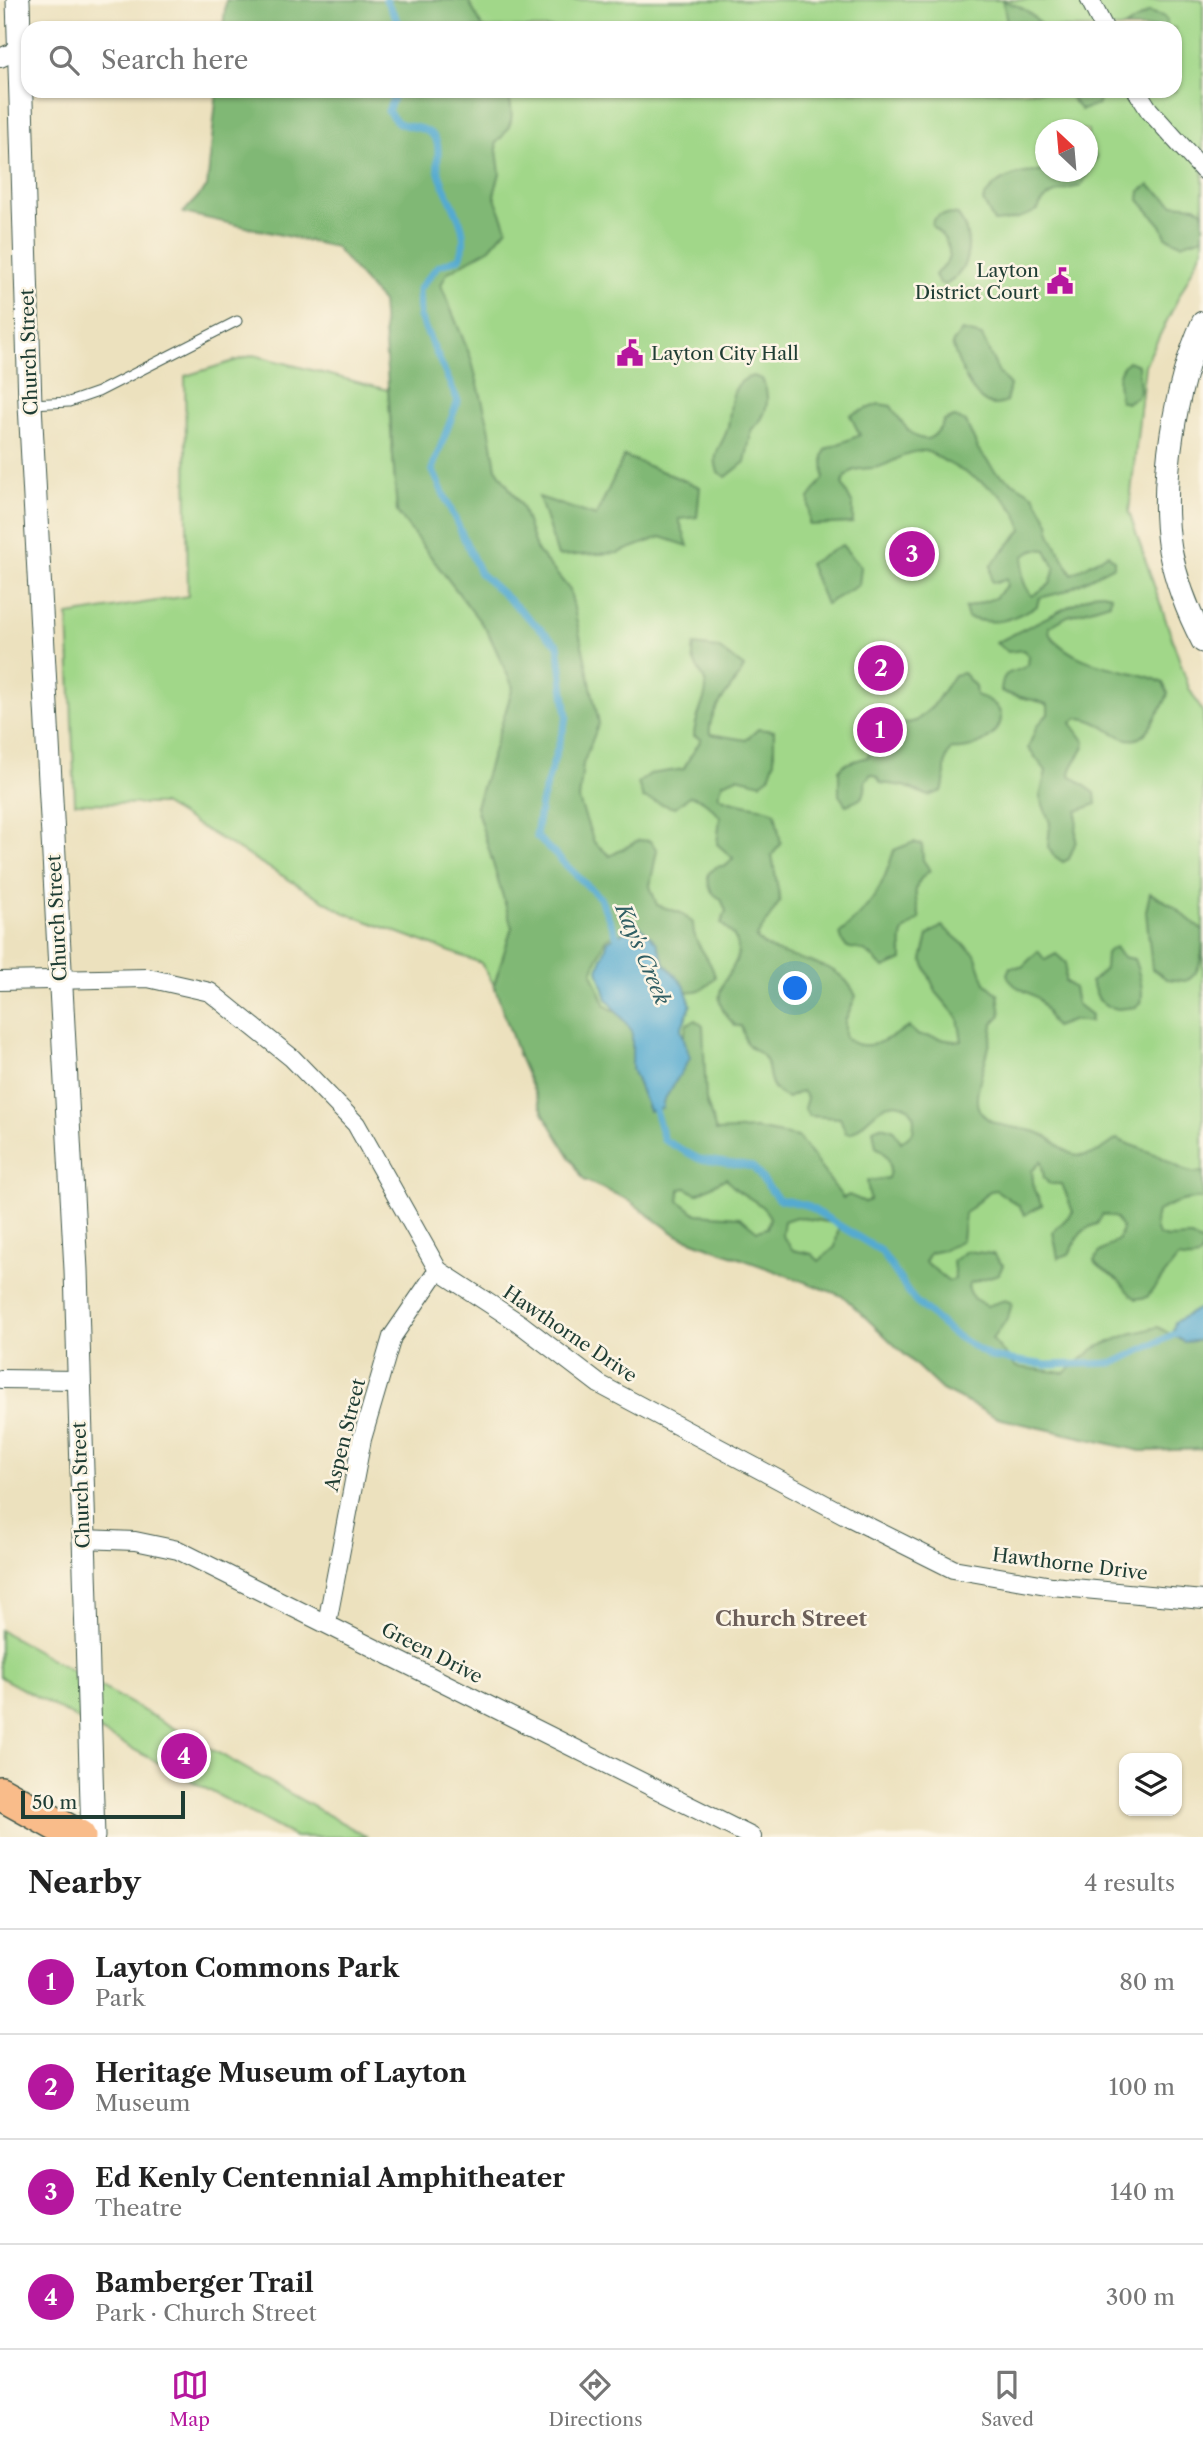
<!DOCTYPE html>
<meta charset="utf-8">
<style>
body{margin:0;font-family:"Libre Caslon Text",serif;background:#f2f2f2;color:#222}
.controls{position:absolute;right:21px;bottom:21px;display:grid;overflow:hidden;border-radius:14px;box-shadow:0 2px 5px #0004}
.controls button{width:63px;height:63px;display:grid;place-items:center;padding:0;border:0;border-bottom:2px solid #e0e0e0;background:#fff;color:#222;font:35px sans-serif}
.compass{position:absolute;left:1035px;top:119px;width:63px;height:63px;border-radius:50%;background:#fff;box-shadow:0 2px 5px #0004;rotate:334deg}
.scale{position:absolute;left:21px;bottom:18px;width:164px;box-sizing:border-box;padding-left:7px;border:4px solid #1f3d34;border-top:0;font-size:19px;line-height:24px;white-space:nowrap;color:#1f3d34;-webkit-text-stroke:5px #fcf5e5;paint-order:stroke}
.you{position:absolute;left:796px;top:989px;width:24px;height:24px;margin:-18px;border:5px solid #fff;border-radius:50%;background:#1a73e8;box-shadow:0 0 0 10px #1a73e833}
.badge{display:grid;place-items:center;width:46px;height:46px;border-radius:50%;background:#b5179e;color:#fff;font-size:23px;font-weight:700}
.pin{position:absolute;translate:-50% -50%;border:4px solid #fff;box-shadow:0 2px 7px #0006}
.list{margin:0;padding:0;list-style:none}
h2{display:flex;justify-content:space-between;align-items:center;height:91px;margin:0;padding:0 28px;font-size:30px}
h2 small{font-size:23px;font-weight:400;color:#767676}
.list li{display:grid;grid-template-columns:46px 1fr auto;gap:21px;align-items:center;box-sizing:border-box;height:105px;padding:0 28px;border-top:2px solid #e0e0e0}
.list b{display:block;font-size:26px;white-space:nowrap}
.list p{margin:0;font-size:23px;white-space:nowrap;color:#767676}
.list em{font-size:23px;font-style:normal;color:#767676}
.icon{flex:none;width:38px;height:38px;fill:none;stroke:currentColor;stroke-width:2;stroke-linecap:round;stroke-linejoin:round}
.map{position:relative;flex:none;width:1203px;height:1837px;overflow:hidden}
.search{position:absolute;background:#fff;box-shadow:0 2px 5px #0004;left:21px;right:21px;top:21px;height:77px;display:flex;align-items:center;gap:18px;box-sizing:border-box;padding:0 24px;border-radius:21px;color:#767676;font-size:26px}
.sheet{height:511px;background:#fff}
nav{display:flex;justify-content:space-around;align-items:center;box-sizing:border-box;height:98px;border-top:2px solid #e0e0e0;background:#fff;font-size:19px;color:#767676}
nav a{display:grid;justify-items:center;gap:4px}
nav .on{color:#b5179e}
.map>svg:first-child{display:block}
.green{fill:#a1d789;stroke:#608a5e;stroke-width:2;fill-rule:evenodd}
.forest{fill:#80b875;stroke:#507a54;stroke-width:2;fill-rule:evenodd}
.water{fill:#54aad0;stroke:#3a7482;stroke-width:2}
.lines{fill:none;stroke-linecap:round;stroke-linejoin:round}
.stream{stroke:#54aad0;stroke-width:7}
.service-casing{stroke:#3e5649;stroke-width:11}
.minor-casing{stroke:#3e5649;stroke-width:20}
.tertiary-casing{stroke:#3e5649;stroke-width:25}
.motorway-casing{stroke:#3e5649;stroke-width:36}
.service{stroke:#fff;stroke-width:9}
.minor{stroke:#fff;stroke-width:18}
.tertiary{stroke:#fff;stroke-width:23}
.motorway{stroke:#f9bc8a;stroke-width:33}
.labels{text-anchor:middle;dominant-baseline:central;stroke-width:5;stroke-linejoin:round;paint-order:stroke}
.poi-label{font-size:19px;fill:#1f3d34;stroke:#fcf5e5;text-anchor:end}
.street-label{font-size:19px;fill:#1f3d34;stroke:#fcf5e5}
.water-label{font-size:21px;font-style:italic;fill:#2f5e63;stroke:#fcf5e5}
.neighbourhood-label{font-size:21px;font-weight:bold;fill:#6d605a;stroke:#fcf5e5}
</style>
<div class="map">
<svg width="1203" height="1837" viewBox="0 0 1203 1837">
<rect width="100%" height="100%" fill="#fcf5e5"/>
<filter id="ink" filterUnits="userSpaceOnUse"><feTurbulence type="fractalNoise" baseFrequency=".0143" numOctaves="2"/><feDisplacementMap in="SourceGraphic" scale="14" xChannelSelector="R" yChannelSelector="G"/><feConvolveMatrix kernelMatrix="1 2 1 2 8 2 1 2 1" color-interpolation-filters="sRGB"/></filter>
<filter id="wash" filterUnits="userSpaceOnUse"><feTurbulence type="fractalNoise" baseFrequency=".00686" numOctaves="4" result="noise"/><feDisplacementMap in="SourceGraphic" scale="28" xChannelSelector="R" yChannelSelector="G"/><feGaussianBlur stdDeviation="1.57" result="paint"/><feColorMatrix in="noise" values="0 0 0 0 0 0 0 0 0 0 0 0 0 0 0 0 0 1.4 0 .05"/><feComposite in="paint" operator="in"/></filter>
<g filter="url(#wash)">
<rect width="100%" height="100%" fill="#ece1be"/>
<g class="green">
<path d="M320,0H1203V248L1145,365L1129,512L1189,688L1203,713V1449L1141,1451L998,1418L942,1390L843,1296L677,1235L627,1199L584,1180L544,1114L520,1059L494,985L481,963L345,913L162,804L75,803L68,615L188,596L185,376L254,355L388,390L397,512L488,632L514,687L476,807L513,925L559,747L333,91H1175V28H329ZM1046,130H1088V172H1046Z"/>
<polygon points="0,1630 364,1835 368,1837 295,1837 0,1677"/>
</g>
<g class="forest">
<polygon points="226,0 468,0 483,28 223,28"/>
<path d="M1003,1C1021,5 1033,13 1043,28H1008Z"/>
<polygon points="1149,12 1163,16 1167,20 1167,28 1124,28"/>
<path d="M217,91H502L509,96C514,118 513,127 496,143L500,173L494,195L507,228L490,248L447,273L441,285L471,358L489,426L496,468L522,507L536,549L570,590L599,723L583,764L579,800L594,842L610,856L639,840L650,841L657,850L650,886L657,905L681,913L693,923C692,945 711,956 715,977C696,1006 665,985 643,968C633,960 625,943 617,932L605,940L592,973L606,1006L621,1015L683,1040L687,1024L695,1020L703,1026L706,1100L716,1131L756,1129L798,1137L843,1198L849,1195L865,1202L870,1200L867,1181L888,1178C893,1164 888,1153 876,1147L873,1129L880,1126L893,1129L901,1142L913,1132C914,1122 916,1114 907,1107C885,1092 866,1126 851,1133H846L840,1118L809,1116L804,1108L807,1098L802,1091L788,1098C762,1088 773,1066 764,1057C759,1052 750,1049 746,1042C744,1037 744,1032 741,1026H736C693,986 749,974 736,940C734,934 726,929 721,923L726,911L721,899C710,893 708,887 708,874L716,867L727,865L733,858L717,844L720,817C712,807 703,798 690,796L674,808L643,798L638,783L650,774L684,769C688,758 697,748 701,739L694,736C694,717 707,700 706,687C704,669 689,668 694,645L718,648L744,667C734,688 707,710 710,734L746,740L758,729L774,731V762L769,777L761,783L737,777L723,783L718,796C738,807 755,803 775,812L781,844L772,855L780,901L756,938C784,967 837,952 856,996L845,1021V1037C865,1056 888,1038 909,1027L919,1036C935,1034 945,1043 962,1041L958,1018L936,992L922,960L928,935L942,926L975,954L985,983L998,994L1001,1015L993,1023C993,1047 972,1091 978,1107C988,1131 1023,1125 1042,1134C1058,1141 1068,1160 1089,1155C1099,1153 1109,1144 1117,1139C1131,1146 1147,1150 1161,1157C1177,1165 1183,1174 1203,1172V1199C1189,1197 1169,1204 1157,1212C1148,1247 1174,1236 1191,1237L1203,1243C1203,1263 1192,1260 1178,1258L1147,1297L1136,1299C1128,1294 1127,1290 1121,1283C1114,1274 1101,1271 1094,1261L1100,1252L1119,1239L1122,1228L1116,1218L1103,1214L1097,1224C1080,1229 1077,1239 1069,1254L1058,1258L1053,1232L1073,1212L1062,1184H1049L1044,1178L1041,1161L1032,1171L1034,1190L1042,1205L1024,1215L1019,1206L996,1190L990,1191L965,1213L962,1240L944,1250L930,1253L925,1262L949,1281L955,1279L953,1261L966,1251L993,1254L1003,1265L999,1274L970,1283L968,1287L973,1298L987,1306L1005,1300L1012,1303L1008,1318L992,1339L1016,1367L1065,1373L1095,1348L1130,1334L1158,1327L1184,1342L1203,1340V1449L1141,1451L998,1418L942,1390L843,1296L677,1235L627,1199L584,1180L544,1114L520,1059L494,985L512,927L476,807L513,687L488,632L397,512L382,302L335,247L183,213L207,187ZM726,1178C737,1197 760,1197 770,1218L767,1228L757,1231L740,1217L697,1214L679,1201L680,1189L686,1188L697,1194ZM796,1217L839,1224L835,1247L819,1261L812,1254L793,1250L782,1235L784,1221Z"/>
<polygon points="1065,91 1100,91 1098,105 1081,110"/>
<path d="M1088,149L1097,157L1081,186C1065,190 1044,192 1038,210C1024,218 1010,221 994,222L983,201C1000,163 1055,172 1088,172Z"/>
<polygon points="1149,185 1173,204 1195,206 1203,211 1203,237 1181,244 1166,237 1161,225 1139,200 1140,191"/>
<path d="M957,214C975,236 971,271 945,285L939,283L935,275C938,270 945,267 947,262C954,247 942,234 932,226L933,220L940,215Z"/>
<path d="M962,331L982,336L999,373L1010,385L1006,402C977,418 959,365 952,344Z"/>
<path d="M1128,361L1138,365L1140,391L1137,397L1126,403L1120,400C1118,384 1115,372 1128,361Z"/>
<path d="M753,376L762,379C771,397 768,417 752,429L745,462L726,477L718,472C710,450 724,446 728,426C732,406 728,382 753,376Z"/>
<path d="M879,404L891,406C904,427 925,460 944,421L954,417L966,422L978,449L996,472L1034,495L1049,522L1051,536L1072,574L1108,554L1114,560V566L1063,592L1039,598L1037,606C1009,620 1000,626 968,618L965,608L995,598L1007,585L1006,579L996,583L991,581V565L1022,530C1017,496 974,478 948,463C940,459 932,452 924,451C906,450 893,464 878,467C862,471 850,464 842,484L853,505V523L809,525V498L824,478L823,456L826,449L860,435L850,415ZM1035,549L1046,550L1055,568L1050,584L1032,596C1021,583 1021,571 1024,556Z"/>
<polygon points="624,456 700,487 697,517 679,519 688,546 661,537 618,553 558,556 539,497 596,516"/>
<polygon points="842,545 861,567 859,585 826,604 809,564"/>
<path d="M1097,592L1111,595L1110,603L1068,616L1049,627L1050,635C1078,668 1117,666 1155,679L1163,683L1168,693C1166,703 1160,709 1155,718C1132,767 1109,717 1077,718L1071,723L1085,742C1083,756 1071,761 1070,775L1095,793L1096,804L1077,811L1076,841L1069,859L1063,862L1053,855L1048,847L1050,823L1040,797L1046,771L1028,748L1037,726L1048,714V705C1033,697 1019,700 1001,691C1003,666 1012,676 1028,665L1029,656L1023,650L1008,652L996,643Z"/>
<path d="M963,673L975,686L976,695C1027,710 990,753 951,749C941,762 948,777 942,791L929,796L904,786L881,783L877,776L871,774L865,781C867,797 861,800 846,805L839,795V770L845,764L868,757L873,742L885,728L916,721L933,706L954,675Z"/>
<path d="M914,842L922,845L923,860L930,870C910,885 915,897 920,919C897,933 902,935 902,960L884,968C878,964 872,955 866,952C853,945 844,954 840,933C871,907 883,888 894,850Z"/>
<path d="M1150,893L1172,905L1203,931C1203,949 1203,973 1186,981L1167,979L1152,969L1146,911Z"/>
<path d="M1115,947L1122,957L1134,959C1139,972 1144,990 1141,1003L1136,1007L1118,1009L1107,1006L1099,1000L1091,982L1105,969L1106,953Z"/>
<path d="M1038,951L1045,960L1056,954L1066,963L1065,981L1074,988L1077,1004L1091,1015L1090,1022L1074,1020L1055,1027C1047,1018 1047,1006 1037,998C1025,989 1013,990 1007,974L1010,967H1022Z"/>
</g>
<g class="water">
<polygon points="638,924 657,943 665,964 684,985 691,1005 681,1029 690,1058 663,1102 663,1108 649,1111 632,1069 632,1031 607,999 598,970 608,941"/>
<polygon points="1203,1306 1203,1340 1184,1342 1172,1335 1175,1322"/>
</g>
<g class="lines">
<g class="stream">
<polyline points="386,0 402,28"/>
<path d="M396,91L388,111C391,115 395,121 399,123C411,129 424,125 434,137C442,147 435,161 439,173C447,202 473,227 460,258L438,266L419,289L420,317L458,401L432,469L480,573L558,645L567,717L541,803L536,836L600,898L620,944"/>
<polyline points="655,1101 655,1110 664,1140 699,1159 753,1167 778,1199 806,1205 881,1251 914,1300 953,1334 991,1357 1046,1365 1114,1363 1179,1332"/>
</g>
</g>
</g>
<g filter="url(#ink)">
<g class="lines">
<defs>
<polyline id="service" points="32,404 69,402 98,392 237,321"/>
<g id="minor">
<polyline points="1090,0 1104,28"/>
<polyline points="0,58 18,50"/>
<polyline points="1137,91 1149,110 1203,170"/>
<polyline points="0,981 148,978 210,992 292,1058 356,1124 438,1270 519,1323 599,1384 849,1517 953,1569 1052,1586 1203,1600"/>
<polyline points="0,1379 77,1380"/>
<polyline points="83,1539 135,1541 178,1550 752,1837"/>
<polyline points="327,1623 362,1439 392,1337 438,1270"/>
</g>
<g id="tertiary">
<polyline points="18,0 30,404 76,1270 93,1837"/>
<path d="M1203,323C1175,386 1159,482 1170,550C1176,581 1189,614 1203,641"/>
</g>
<polyline id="motorway" points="0,1793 79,1837"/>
</defs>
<use href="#service" class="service-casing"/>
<use href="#minor" class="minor-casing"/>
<use href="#tertiary" class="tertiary-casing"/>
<use href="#motorway" class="motorway-casing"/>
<use href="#service" class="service"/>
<use href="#minor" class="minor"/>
<use href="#tertiary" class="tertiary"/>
<use href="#motorway" class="motorway"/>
</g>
</g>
<defs>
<symbol id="civic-bare" viewBox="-9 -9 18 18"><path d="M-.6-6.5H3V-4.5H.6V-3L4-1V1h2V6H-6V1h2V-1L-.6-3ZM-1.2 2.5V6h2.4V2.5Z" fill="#b5179e" stroke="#fcf5e5" stroke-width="2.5" paint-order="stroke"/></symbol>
</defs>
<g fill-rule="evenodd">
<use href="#civic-bare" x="1041" y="262" width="38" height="38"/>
<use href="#civic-bare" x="611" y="334" width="38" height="38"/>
</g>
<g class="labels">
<g class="poi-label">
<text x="1039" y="270">Layton<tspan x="1039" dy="22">District Court</tspan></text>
<text x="651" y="353" text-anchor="start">Layton City Hall</text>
</g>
<g class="street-label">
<text transform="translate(29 352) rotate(-92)">Church Street</text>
<text transform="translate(57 918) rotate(-93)">Church Street</text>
<text transform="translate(570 1334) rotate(34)">Hawthorne Drive</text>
<text transform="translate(345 1435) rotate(-76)">Aspen Street</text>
<text transform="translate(81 1485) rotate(-92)">Church Street</text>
<text transform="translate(1070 1564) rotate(7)">Hawthorne Drive</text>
<text transform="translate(432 1653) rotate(27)">Green Drive</text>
</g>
<g class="water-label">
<text transform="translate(643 954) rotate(67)">Kay's Creek</text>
</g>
<g class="neighbourhood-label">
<text x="791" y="1618">Church Street</text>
</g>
</g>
</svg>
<div class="controls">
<button><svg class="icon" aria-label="layers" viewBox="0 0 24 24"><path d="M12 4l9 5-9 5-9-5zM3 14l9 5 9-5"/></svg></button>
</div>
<svg class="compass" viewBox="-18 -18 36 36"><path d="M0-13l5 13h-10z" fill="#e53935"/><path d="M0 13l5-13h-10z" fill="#767676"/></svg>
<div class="scale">50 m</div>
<div class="you"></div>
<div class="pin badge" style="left:880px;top:730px">1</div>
<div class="pin badge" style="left:881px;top:668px">2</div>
<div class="pin badge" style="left:912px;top:554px">3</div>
<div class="pin badge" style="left:184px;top:1756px">4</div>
<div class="search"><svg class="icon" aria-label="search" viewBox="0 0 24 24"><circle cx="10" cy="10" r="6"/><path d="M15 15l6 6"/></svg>Search here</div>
</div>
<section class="sheet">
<h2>Nearby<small>4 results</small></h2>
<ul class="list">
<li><span class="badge">1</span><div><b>Layton Commons Park</b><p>Park</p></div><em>80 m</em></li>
<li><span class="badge">2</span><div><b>Heritage Museum of Layton</b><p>Museum</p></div><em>100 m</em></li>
<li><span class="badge">3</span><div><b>Ed Kenly Centennial Amphitheater</b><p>Theatre</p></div><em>140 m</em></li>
<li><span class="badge">4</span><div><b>Bamberger Trail</b><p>Park · Church Street</p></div><em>300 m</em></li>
</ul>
</section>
<nav>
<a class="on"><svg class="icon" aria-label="map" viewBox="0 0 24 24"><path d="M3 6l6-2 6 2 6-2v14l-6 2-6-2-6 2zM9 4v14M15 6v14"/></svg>Map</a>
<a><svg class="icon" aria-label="directions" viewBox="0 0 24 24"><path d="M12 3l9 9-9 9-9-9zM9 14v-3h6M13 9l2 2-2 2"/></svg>Directions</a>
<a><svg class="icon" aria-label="saved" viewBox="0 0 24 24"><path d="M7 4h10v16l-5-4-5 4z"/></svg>Saved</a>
</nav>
